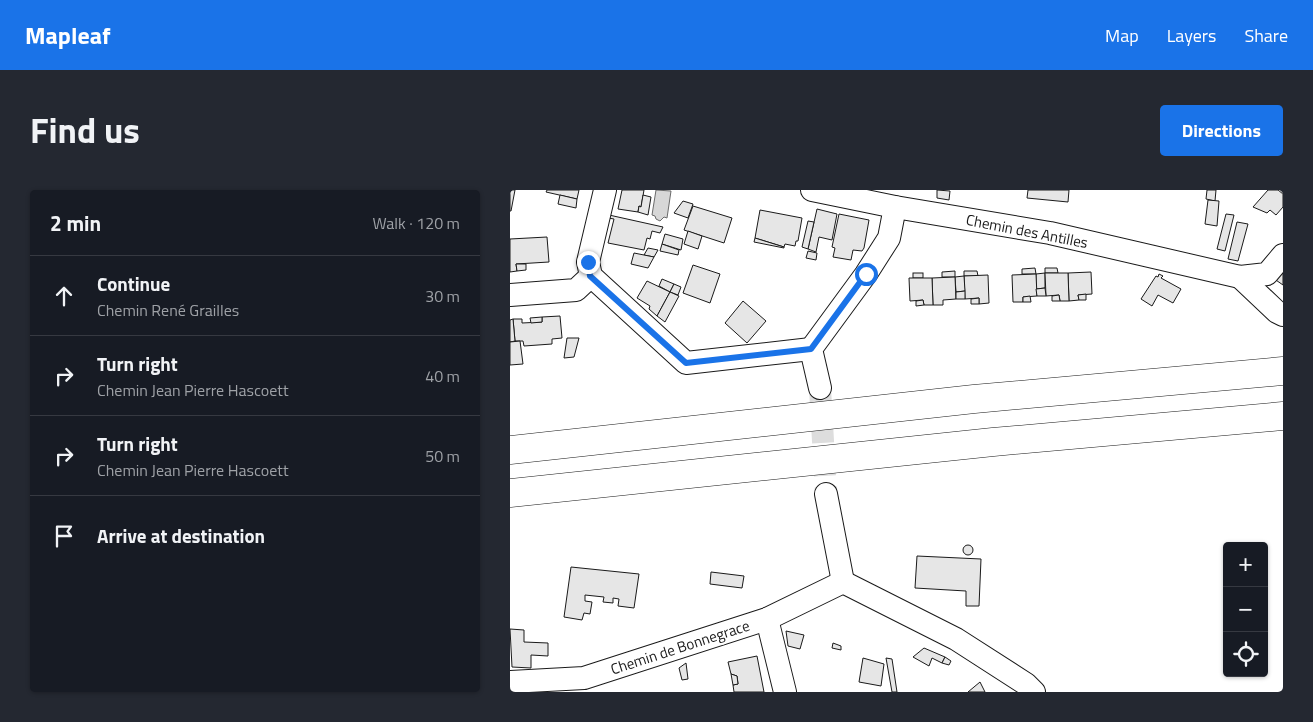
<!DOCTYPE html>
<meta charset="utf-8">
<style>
body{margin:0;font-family:"Titillium Web",sans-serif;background:#242831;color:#f1f3f6}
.controls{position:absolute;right:15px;bottom:15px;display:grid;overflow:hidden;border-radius:5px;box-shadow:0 1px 4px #0004}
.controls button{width:45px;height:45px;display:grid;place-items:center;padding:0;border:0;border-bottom:1px solid #363941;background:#171b24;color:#f1f3f6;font:25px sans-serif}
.stop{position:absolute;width:15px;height:15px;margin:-11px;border:4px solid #1a73e8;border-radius:50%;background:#fff}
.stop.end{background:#1a73e8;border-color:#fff;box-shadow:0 1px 5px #0008}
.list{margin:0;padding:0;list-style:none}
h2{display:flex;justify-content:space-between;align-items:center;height:65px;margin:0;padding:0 20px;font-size:21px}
h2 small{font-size:16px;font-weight:400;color:#9ea1a6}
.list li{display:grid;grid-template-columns:32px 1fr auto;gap:15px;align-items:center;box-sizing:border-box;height:80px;padding:0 20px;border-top:1px solid #363941}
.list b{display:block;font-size:19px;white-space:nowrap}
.list p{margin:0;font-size:16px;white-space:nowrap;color:#9ea1a6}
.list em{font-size:16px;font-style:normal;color:#9ea1a6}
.icon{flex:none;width:28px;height:28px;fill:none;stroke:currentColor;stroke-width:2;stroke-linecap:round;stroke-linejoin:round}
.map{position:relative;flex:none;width:773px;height:502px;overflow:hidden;border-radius:5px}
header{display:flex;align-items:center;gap:30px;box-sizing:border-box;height:70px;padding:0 25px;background:#1a73e8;color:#fff}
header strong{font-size:24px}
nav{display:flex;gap:28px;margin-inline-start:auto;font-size:18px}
.intro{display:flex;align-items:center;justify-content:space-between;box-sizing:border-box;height:120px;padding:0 30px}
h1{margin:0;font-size:35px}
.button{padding:12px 22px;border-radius:5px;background:#1a73e8;color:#fff;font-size:18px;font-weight:700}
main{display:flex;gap:30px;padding:0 30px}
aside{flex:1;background:#171b24;border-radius:5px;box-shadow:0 1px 4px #0004}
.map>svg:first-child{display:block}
.water{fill:#d7d7d7;stroke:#6a6a6a}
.building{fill:#e6e6e6;stroke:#1a1a1a}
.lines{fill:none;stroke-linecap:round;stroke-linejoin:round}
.minor-tunnel{stroke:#ddd;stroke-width:22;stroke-dasharray:22 11;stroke-linecap:butt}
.minor-casing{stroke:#1a1a1a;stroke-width:24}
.highway-casing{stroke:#1a1a1a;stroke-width:29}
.minor{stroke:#fff;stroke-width:22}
.highway{stroke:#fff;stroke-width:28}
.route{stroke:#1a73e8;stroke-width:6}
.labels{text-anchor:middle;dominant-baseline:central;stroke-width:4;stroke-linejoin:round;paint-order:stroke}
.street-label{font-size:15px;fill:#1a1a1a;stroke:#fff}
</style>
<header>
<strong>Mapleaf</strong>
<nav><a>Map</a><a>Layers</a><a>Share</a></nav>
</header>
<div class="intro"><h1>Find us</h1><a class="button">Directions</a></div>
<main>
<aside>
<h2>2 min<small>Walk · 120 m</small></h2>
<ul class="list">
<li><svg class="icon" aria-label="ahead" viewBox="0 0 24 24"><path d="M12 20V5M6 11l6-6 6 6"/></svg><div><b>Continue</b><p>Chemin René Grailles</p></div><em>30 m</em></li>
<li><svg class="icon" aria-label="right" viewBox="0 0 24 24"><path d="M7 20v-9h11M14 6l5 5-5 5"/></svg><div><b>Turn right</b><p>Chemin Jean Pierre Hascoett</p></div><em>40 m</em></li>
<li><svg class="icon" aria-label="right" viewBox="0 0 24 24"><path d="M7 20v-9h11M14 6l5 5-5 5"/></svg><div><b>Turn right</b><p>Chemin Jean Pierre Hascoett</p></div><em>50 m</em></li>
<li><svg class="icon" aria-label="arrive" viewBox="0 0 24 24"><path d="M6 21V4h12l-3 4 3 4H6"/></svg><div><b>Arrive at destination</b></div></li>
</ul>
</aside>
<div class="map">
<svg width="773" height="502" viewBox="0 0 773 502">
<rect width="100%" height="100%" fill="#fff"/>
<polygon class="water" points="146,0 161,1 157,28 154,27 150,31 146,29 145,26 142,25"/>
<g class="building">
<polygon points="0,0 5,0 1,21 0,21"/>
<polygon points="37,0 69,0 67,9 36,2"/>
<polygon points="112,0 134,0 131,17 129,16 128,22 108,19"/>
<polygon points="427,0 440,1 439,10 427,8"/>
<polygon points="518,0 559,0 558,12 517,8"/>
<polygon points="697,0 706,0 705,11 696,9"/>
<polygon points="758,0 768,0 773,4 773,17 766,25 760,20 757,23 743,17"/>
<polygon points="50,5 67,9 66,18 48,14"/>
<polygon points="133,5 141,7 138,25 128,22 129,16 131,17"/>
<polygon points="698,10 709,11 707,36 695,34"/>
<polygon points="173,11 183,14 178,28 164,23"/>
<polygon points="183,16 222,28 214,53 174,40"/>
<polygon points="307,19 327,24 322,50 309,47 306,62 298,59"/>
<polygon points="250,20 292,28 288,51 286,51 285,56 275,54 274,57 245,48"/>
<polygon points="329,24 359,30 354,58 352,61 343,60 341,70 323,67 325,58 322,57"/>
<polygon points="716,24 724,25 715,61 707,59"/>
<polygon points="99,25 153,37 150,43 142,41 140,49 137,48 134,60 98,53 104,29 98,28"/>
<polygon points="298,31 304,32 298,59 292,57"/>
<polygon points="727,32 738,34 728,71 718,69"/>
<polygon points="178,41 192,46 188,59 174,54"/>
<polygon points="155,44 173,49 171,60 152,54"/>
<polygon points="37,47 39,72 6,74 7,81 0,82 0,49"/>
<polygon points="245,48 274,57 274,58 244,52"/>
<polygon points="152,54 169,60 168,65 150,61"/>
<polygon points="138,58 148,60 144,67 134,65"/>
<polygon points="298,61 307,63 306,70 296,68"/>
<polygon points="124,63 144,67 138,78 121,74"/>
<polygon points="6,74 16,74 16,80 7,81"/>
<polygon points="183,75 210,84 200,113 173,103"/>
<polygon points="773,76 773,95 763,88"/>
<polygon points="525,78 526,84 512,84 512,79"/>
<polygon points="535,78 547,78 548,83 535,83"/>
<polygon points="445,81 445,87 432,87 432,82"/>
<polygon points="454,81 467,81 468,86 454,86"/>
<polygon points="581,82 582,104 568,105 569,110 559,111 558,83"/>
<rect x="403" y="83" width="10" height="5"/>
<polygon points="535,83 535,98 526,99 526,84"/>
<polygon points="535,83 558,83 559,111 550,111 549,105 536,106"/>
<polygon points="526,84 527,106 513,107 513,112 503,112 502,85"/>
<polygon points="649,84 653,86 651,88 671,99 663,113 648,105 642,116 631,109 646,86 648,87"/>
<polygon points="478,85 479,113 469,114 469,108 455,109 454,86"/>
<polygon points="454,86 455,101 446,102 445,87"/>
<polygon points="445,87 446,109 433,110 433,115 423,115 422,88"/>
<polygon points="399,88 422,88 423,115 414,115 413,110 400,111"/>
<polygon points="152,89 164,94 160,102 149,96"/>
<polygon points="137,91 160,102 147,126 139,119 140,116 127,108"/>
<polygon points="164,94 171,97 168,105 160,102"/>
<polygon points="535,98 536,106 527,106 526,99"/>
<polygon points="455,101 455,109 446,109 446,102"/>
<polygon points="160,102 169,106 155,132 147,126"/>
<polygon points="576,104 576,110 569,110 568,105"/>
<polygon points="549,105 550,111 542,111 542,106"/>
<polygon points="520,106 521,112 513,112 513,107"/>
<polygon points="469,108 469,114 461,114 461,109"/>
<polygon points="413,110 414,115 406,116 406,111"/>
<polygon points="233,111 256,131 237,153 215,133"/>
<polygon points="50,126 52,148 42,149 42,154 14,156 13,151 5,151 3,129 12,129 12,133 32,132 32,127"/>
<polygon points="32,127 32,132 21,133 20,128"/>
<polygon points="3,129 5,151 0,152 0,130"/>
<polygon points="57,148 69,148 64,167 54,168"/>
<polygon points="10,151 13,174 0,175 0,152"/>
<circle cx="458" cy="360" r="5"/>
<polygon points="407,366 471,369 469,416 456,416 456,401 405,398"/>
<polygon points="61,377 129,384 124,418 108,416 109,409 103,408 103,413 93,412 94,407 75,405 75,411 82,412 80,424 74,423 72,430 54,427"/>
<polygon points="201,382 234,386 232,398 200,394"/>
<polygon points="0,439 14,440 14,452 38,453 38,466 21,465 21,478 2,477"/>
<polygon points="276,441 294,445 290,459 278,456"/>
<polygon points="323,453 331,456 331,460 322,458"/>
<polygon points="414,458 435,467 432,473 422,468 419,476 403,467"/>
<polygon points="247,466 254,502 224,502 223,495 228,494 227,486 221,484 218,472"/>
<polygon points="435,467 441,471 439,475 432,473"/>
<polygon points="353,468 374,474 371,496 349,492"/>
<polygon points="376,468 382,469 387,502 382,502"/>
<polygon points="176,473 178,489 172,490 169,478"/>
<polygon points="221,484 227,486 228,494 223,495"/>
<polygon points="470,492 475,502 458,502"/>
</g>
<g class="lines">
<polyline class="minor-tunnel" points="310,198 316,304"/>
<defs>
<g id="minor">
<polyline points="95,0 78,72 81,86 176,173 301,159"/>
<polyline points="302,0 385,17 540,43 730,87 757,84 773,65"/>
<polyline points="730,87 767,122 773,125"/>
<polyline points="0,105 66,100 81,86"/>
<polyline points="310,198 301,159 356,84 379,48 385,17"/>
<polyline points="316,304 333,392"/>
<polyline points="333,392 446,449 516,494 524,502"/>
<polyline points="257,429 275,502"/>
<polyline points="0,492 74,488 257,429 333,392"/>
</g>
<g id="highway">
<polyline points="0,260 464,209 773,181"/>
<polyline points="0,303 483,252 773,226"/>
</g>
</defs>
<use href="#minor" class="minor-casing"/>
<use href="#highway" class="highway-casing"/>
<use href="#minor" class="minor"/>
<use href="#highway" class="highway"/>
</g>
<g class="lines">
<polyline class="route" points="78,72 80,86 176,173 301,159 356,84"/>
</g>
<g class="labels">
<g class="street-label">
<text transform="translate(517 41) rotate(11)">Chemin des Antilles</text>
<text transform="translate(170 457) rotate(-18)">Chemin de Bonnegrace</text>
</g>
</g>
</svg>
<div class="controls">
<button>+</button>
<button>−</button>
<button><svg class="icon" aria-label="locate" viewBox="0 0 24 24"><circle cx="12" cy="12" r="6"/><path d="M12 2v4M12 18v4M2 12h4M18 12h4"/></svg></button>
</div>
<div class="stop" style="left:356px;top:84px"></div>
<div class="stop end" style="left:78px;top:72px"></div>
</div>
</main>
